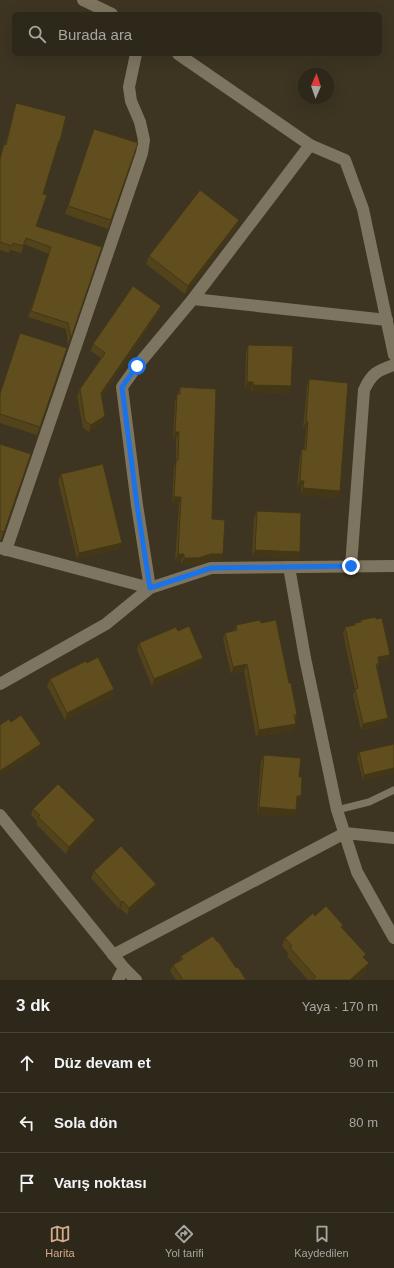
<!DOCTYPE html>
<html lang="tr">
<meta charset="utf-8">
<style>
body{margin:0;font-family:Helvetica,sans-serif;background:#3a3427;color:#f1f3f6}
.compass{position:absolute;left:298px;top:68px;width:36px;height:36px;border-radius:50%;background:#2e281a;box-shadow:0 4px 16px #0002;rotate:2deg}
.stop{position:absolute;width:12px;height:12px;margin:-9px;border:3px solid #1a73e8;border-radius:50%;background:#fff}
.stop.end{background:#1a73e8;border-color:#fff;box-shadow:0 1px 4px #0008}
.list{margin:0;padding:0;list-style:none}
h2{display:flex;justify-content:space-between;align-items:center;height:52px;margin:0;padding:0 16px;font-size:17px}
h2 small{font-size:13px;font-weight:400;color:#a7a6a2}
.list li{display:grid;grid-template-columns:26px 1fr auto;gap:12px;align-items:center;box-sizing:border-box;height:60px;padding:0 16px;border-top:1px solid #494439}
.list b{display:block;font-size:15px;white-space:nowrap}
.list em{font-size:13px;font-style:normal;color:#a7a6a2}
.icon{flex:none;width:22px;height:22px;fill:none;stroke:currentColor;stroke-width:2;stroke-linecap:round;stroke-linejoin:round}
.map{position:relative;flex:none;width:394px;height:980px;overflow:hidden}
.search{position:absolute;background:#2e281a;box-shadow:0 4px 16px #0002;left:12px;right:12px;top:12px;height:44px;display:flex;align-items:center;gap:10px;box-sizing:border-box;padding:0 14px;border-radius:6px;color:#a7a6a2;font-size:15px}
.sheet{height:232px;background:#2e281a}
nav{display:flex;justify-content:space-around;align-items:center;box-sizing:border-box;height:56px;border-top:1px solid #494439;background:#2e281a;font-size:11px;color:#a7a6a2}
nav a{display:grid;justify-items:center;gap:2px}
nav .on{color:#d6ab8b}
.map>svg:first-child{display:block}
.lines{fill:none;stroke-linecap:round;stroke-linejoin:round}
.service{stroke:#7e7560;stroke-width:7}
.minor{stroke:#7e7560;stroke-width:12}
.tertiary{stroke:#7e7560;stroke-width:12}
.wall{fill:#53431b}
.shaded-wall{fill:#433716}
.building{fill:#604e1f;stroke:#433716}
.route{stroke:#1a73e8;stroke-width:5}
</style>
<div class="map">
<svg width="394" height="980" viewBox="0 0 394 980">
<rect width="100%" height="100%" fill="#3d3522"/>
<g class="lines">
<polyline class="service" points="337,810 369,802 394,790"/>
<g class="minor">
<polyline points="83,0 112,14"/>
<polyline points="310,145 345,160 363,209 394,355"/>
<polyline points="193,299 387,320"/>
<polyline points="0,548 150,588 137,505 122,387 137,366 193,299 310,145 178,54"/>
<polyline points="6,550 142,153 144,140 140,122 131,101 129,87 136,54"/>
<path d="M351,566L364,390C372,373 377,371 394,365"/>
<polyline points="289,567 305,658 337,810 357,872 394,938"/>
<polyline points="0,815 124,968 136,980"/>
<polyline points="113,955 345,833 394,838"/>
<polyline points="118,980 124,968"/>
</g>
<polyline class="tertiary" points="0,684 106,624 150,588 211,568 394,566"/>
</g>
<g class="wall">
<polygon points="16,103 60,141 57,148 57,147 43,194 36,226 102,247 68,345 66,329 28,317 49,254 24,244 21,253 10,250 9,253 0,250 0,158 4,144 5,145 14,110"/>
<polygon points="91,137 138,143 108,229 65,214"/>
<polygon points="236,228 185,294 146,264 149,256"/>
<polygon points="161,306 159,312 102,396 102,423 89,432 83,428 77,396 80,389 101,358 91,351 93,344"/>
<polygon points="20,333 40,427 37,435 0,423 0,393"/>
<polygon points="248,345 289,393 251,392 251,389 245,389 246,352"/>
<polygon points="309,379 340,491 337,498 301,495 301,488 297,487 300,456 302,449 304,450 306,429 303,429 307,386"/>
<polygon points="180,387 212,519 223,554 221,560 209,561 196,565 181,564 181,561 175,561 179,504 172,504 174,467 176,461 176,439 173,439 175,401"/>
<polygon points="0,444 31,454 1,540 0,540"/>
<polygon points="61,474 119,549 77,559 58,481"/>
<polygon points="257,511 300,552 297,559 252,556 254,518"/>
<polygon points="376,619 390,655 387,661 379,663 377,669 385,724 361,730 353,695 355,690 343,633 345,627 354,625 355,623 360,622 361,620"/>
<polygon points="261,623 289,683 297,715 295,720 296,724 293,731 256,737 244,671 231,674 223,639 225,633 235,630 236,625"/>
<polygon points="139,643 203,658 200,665 152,686 137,650"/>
<polygon points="87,663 114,689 112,696 65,720 47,686 50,679"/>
<polygon points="394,744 394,773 363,780 357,757 359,752"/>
<polygon points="264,755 299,777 301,796 298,803 297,803 296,810 294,817 257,814 261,761"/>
<polygon points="33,809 92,827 66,854 36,824 37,821 31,815"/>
<polygon points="94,871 156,884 153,891 127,915 120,908 119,909 91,878"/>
<polygon points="315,916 343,925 342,928 364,958 366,972 356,980 308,980 287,956 288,953 282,946 285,938"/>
<polygon points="217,942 236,968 246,980 176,980 170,971 173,965 180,960 181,956"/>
</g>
<g class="shaded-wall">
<polygon points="239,220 236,228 185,294 188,286"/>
<polygon points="161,306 159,312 99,400 101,393"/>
<polygon points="247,382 253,382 251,389 245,389"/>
<polygon points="253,385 291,386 289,393 251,392"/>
<polygon points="105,416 102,423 89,432 91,425"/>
<polygon points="306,422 308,422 306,429 303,429"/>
<polygon points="175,432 179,432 176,439 173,439"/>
<polygon points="300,481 304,481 301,488 297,487"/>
<polygon points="303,488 340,491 337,498 301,495"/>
<polygon points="174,497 181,497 179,504 172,504"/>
<polygon points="122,543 119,549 77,559 79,553"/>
<polygon points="255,550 300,552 297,559 252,556"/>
<polygon points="178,554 184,554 181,561 175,561"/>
<polygon points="211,554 223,554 221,560 209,561 196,565 181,564 184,558"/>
<polygon points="390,655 387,661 375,663 378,657"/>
<polygon points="203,658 200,665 152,686 154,679"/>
<polygon points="247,664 244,671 231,674 233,667"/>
<polygon points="114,689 112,696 65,720 67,713"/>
<polygon points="388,718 385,724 361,730 363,724"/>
<polygon points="296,724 293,731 256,737 259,730"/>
<polygon points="41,744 38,751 0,776 0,771"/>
<polygon points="394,768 394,773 363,780 364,775"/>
<polygon points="297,796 301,796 298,803 295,803"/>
<polygon points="259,807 296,810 294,817 257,814"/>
<polygon points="95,820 92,827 66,854 69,847"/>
<polygon points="156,884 153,891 127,915 129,908"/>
<polygon points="123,901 120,908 119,909 121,902"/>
<polygon points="369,963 366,972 356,980 350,980"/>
</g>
<g class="building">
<polygon points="16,103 66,116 60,141 59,141 43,194 47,195 36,226 102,247 71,338 68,323 31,311 51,247 26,238 23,246 13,243 12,246 0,242 0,159 4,144 6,145"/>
<polygon points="94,129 138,143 111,220 68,206"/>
<polygon points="200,190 239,220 188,286 149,256"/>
<polygon points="133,286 161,306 101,393 105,416 91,425 85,421 80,389 105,353 93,344"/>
<polygon points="20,333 67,348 40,427 0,414 0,394"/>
<polygon points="248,345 293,346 291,386 253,385 253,382 247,382"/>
<polygon points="309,379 348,383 340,491 303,488 304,481 300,481 302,449 306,450 308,422 306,422"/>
<polygon points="180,387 216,389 212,519 225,520 223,554 211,554 198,558 184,558 184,554 178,554 181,497 174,497 176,460 178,460 179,432 175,432 177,394 180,394"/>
<polygon points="0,444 31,454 4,532 0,531"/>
<polygon points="103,464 122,543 79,553 61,474"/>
<polygon points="257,511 301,513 300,552 255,550"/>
<polygon points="376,617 376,619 382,618 390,655 378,657 379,664 376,664 388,718 363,724 355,689 358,688 345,627 355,625 355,623 361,622 361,620"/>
<polygon points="260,620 261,623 276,620 289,683 291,683 297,715 294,715 296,724 259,730 247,664 233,667 225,633 237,630 236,625"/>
<polygon points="189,626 203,658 154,679 139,643 176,627 178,631"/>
<polygon points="98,657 114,689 67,713 50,679 86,661 87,663"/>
<polygon points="21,715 41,744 0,771 0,725 9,719 11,722"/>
<polygon points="394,744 394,768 364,775 359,752"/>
<polygon points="264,755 301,758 299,777 302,777 301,796 297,796 296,810 259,807"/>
<polygon points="58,784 95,820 69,847 38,817 40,815 33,809"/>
<polygon points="121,846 156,884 129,908 123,901 121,902 94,871"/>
<polygon points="326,906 343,925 341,927 366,954 363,957 369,963 350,980 314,980 313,979 316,977 290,948 292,946 285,938 313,913 315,916"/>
<polygon points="213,936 217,942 218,941 236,968 238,967 246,980 183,980 173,965 183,959 181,956"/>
</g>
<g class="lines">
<polyline class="route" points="137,366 122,387 137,505 150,588 211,568 351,566"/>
</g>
</svg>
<svg class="compass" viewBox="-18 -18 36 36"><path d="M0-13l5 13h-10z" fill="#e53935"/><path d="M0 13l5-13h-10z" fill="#a7a6a2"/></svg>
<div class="stop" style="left:137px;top:366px"></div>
<div class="stop end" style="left:351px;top:566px"></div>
<div class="search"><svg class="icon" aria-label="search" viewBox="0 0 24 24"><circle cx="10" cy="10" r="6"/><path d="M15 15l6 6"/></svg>Burada ara</div>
</div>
<section class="sheet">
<h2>3 dk<small>Yaya · 170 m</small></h2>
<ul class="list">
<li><svg class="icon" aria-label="ahead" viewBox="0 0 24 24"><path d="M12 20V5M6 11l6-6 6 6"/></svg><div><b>Düz devam et</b></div><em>90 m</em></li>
<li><svg class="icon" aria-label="left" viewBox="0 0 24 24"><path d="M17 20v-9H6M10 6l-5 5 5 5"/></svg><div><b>Sola dön</b></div><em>80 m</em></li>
<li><svg class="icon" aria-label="arrive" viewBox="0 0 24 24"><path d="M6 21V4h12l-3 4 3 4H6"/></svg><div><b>Varış noktası</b></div></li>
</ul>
</section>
<nav>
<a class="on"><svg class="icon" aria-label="map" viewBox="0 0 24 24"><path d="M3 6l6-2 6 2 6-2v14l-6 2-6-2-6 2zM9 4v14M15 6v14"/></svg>Harita</a>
<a><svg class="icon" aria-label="directions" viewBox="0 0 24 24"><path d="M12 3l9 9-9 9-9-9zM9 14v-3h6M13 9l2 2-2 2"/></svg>Yol tarifi</a>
<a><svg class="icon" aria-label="saved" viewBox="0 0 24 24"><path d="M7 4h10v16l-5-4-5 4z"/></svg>Kaydedilen</a>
</nav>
